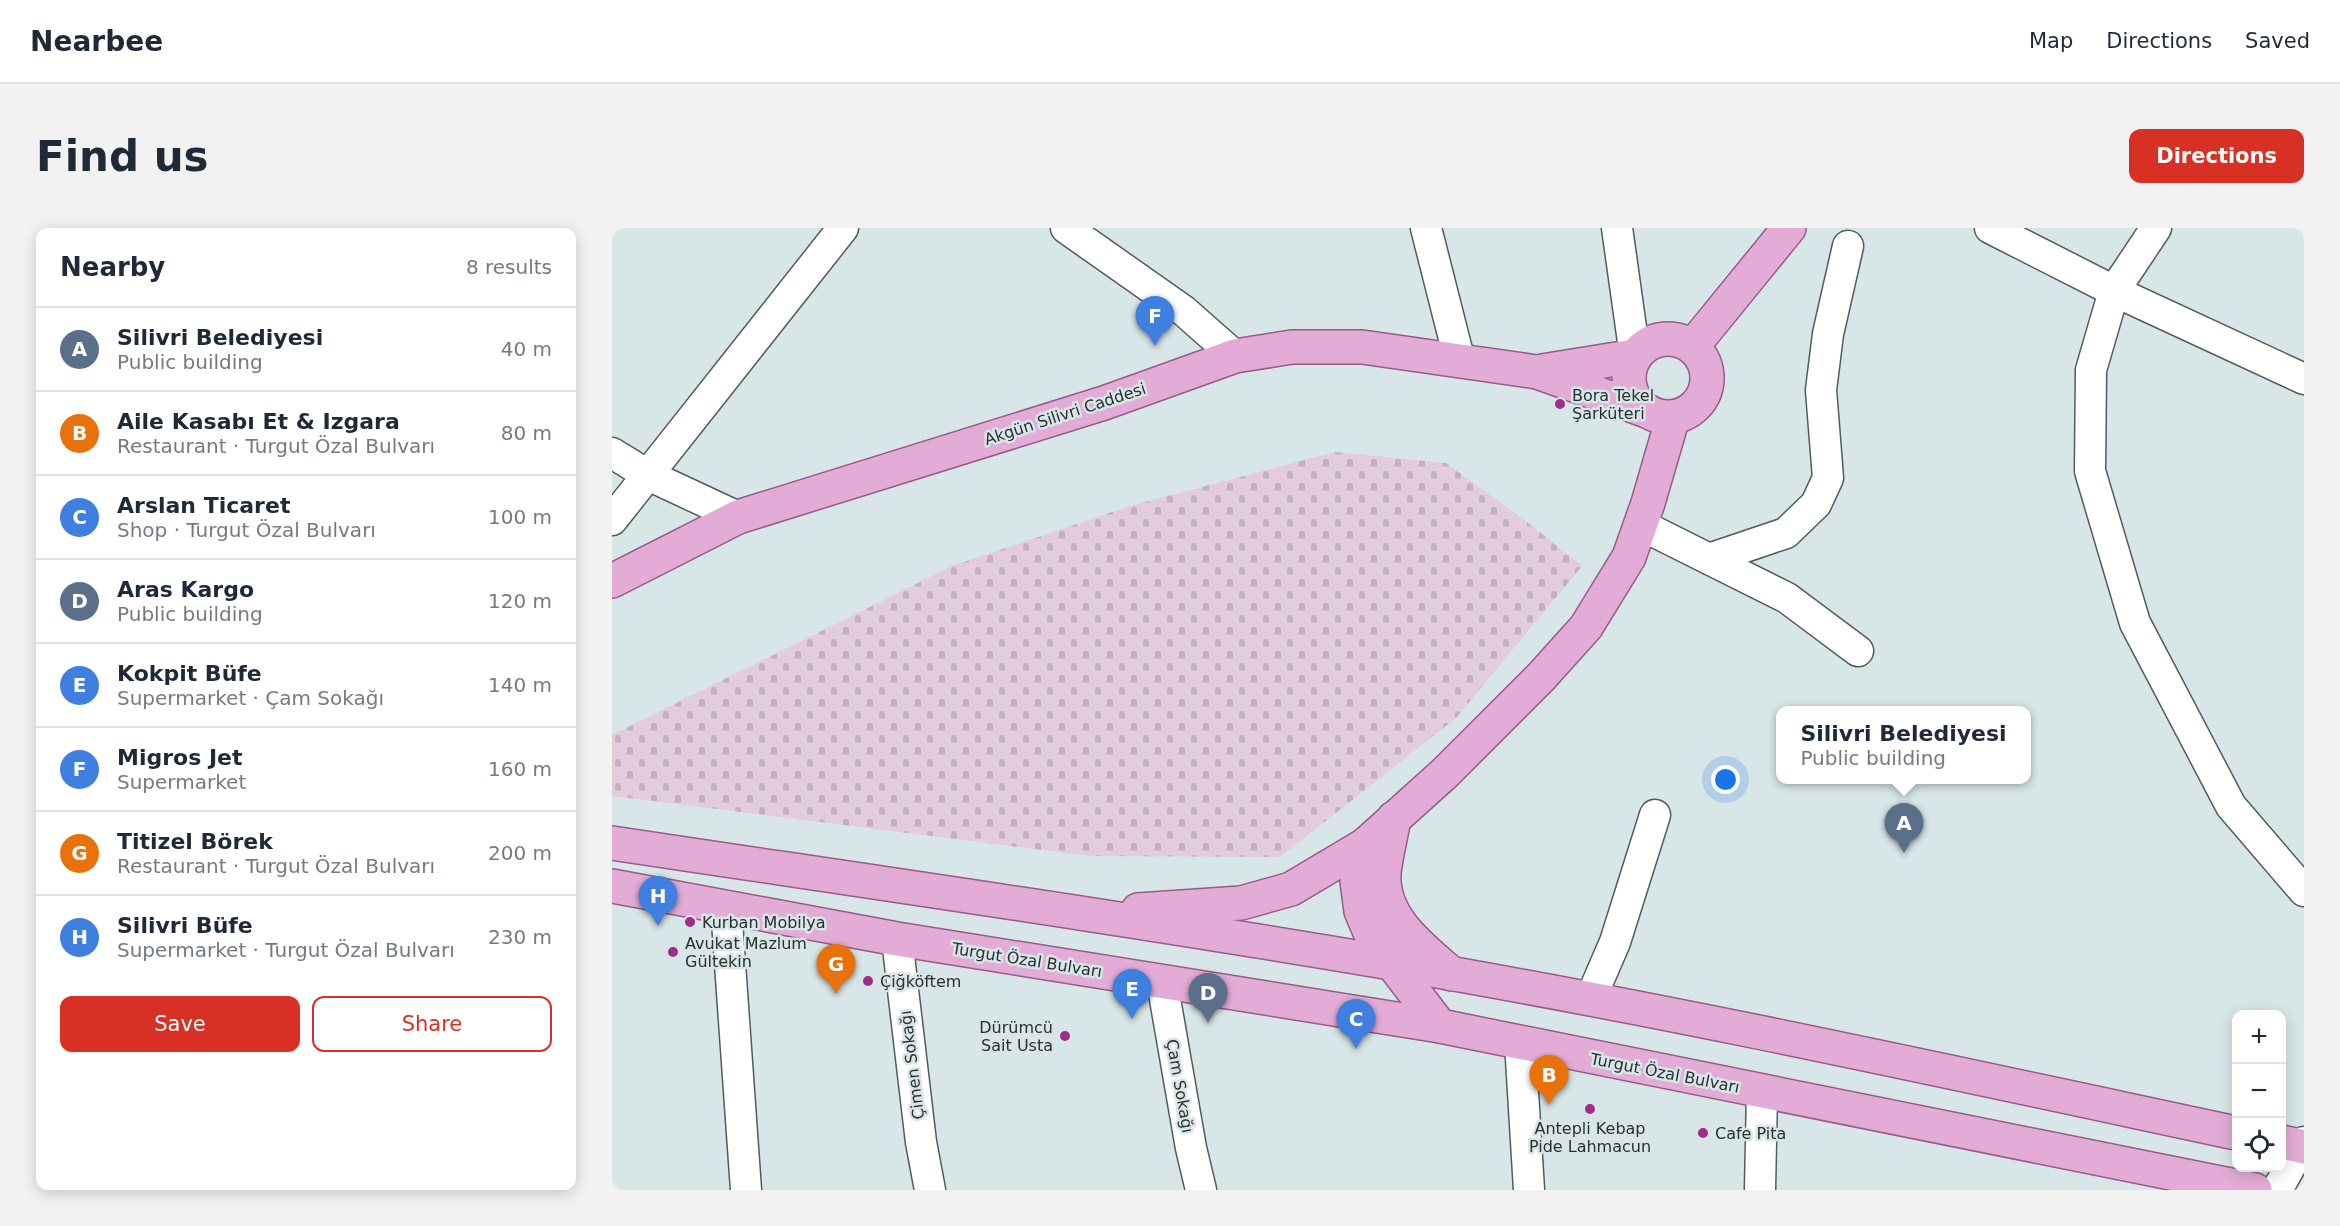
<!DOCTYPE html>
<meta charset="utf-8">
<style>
body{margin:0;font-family:"DejaVu Sans",sans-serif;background:#f2f2f3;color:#1f2937}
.controls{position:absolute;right:18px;bottom:18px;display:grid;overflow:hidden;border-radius:12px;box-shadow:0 3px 15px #0003}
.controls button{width:54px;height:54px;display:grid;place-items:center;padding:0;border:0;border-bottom:2px solid #e0e1e3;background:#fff;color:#1f2937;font:30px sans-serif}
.you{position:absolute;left:1114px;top:552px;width:21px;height:21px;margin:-15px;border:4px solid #fff;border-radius:50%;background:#1a73e8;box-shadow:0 0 0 9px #1a73e833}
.badge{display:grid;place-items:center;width:39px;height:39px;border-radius:50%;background:#d93025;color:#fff;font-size:20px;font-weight:700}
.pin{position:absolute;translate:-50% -50px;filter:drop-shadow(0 2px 3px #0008)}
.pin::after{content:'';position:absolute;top:32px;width:21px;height:18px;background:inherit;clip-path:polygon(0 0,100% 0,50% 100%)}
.popup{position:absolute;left:1164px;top:478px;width:255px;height:78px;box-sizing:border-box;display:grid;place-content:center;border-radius:12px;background:#fff;filter:drop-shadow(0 2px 4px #0005);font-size:20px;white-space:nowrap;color:#747a83}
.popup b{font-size:22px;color:#1f2937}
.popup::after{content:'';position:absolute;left:50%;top:100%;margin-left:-12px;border:12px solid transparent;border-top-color:#fff}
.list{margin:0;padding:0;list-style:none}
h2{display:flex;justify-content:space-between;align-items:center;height:78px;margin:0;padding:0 24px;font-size:26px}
h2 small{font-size:20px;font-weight:400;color:#747a83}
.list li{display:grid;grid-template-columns:39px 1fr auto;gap:18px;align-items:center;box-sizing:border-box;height:84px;padding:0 24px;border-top:2px solid #e0e1e3}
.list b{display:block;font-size:22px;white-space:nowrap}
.list p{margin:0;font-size:20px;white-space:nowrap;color:#747a83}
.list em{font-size:20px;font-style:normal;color:#747a83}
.actions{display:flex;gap:12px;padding:18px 24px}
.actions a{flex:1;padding:14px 0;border:2px solid #d93025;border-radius:12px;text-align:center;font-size:21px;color:#d93025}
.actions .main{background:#d93025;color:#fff}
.icon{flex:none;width:33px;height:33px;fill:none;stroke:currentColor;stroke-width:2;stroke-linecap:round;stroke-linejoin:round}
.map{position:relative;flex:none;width:1692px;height:962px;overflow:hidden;border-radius:12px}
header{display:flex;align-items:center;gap:36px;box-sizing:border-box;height:84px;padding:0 30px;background:#fff;border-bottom:2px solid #e0e1e3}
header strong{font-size:28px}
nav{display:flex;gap:33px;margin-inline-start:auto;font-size:21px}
.intro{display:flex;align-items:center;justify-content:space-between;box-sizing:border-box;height:144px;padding:0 36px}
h1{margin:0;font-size:42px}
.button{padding:15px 27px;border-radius:12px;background:#d93025;color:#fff;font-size:21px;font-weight:700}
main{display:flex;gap:36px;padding:0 36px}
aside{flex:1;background:#fff;border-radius:12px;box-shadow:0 3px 15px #0003}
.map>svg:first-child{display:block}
.cemetery{fill:url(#cemetery-stones)}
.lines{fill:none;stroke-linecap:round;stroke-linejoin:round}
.minor-casing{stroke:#515c5e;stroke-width:33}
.major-casing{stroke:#965c89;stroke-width:36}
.minor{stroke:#fff;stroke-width:30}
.major{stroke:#e3acd6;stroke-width:33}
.poi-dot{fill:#9e2c88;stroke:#d9e6e8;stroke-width:2}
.labels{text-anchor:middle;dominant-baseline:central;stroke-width:5;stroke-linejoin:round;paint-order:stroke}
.poi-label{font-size:16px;fill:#2a2f2f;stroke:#d9e6e8;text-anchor:start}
.street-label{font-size:16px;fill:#2a2f2f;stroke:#d9e6e8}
</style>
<header>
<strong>Nearbee</strong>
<nav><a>Map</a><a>Directions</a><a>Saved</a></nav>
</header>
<div class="intro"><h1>Find us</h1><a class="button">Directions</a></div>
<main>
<aside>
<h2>Nearby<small>8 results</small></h2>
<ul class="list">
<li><span class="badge" style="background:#5c6f8a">A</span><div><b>Silivri Belediyesi</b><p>Public building</p></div><em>40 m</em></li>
<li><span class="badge" style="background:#e8710a">B</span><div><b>Aile Kasabı Et &amp; Izgara</b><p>Restaurant · Turgut Özal Bulvarı</p></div><em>80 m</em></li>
<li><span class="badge" style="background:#3f7fe0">C</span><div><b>Arslan Ticaret</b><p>Shop · Turgut Özal Bulvarı</p></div><em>100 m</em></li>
<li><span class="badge" style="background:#5c6f8a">D</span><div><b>Aras Kargo</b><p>Public building</p></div><em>120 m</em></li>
<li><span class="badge" style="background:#3f7fe0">E</span><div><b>Kokpit Büfe</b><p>Supermarket · Çam Sokağı</p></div><em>140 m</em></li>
<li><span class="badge" style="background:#3f7fe0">F</span><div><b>Migros Jet</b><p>Supermarket</p></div><em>160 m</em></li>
<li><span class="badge" style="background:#e8710a">G</span><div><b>Titizel Börek</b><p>Restaurant · Turgut Özal Bulvarı</p></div><em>200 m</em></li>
<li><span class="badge" style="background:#3f7fe0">H</span><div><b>Silivri Büfe</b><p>Supermarket · Turgut Özal Bulvarı</p></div><em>230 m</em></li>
</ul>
<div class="actions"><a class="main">Save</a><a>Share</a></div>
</aside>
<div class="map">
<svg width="1692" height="962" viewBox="0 0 1692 962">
<defs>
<pattern id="cemetery-stones" width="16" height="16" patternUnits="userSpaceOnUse" patternTransform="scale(1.5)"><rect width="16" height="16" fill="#e3ccdc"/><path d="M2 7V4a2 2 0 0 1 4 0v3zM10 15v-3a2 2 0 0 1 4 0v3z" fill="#c3b0bd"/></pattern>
</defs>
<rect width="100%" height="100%" fill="#d9e6e8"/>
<polygon class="cemetery" points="723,224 834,235 915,294 970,338 844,490 668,629 478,628 0,568 0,507 340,338 518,278"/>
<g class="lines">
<defs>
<g id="minor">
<polyline points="454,0 572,83 623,128"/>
<polyline points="814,0 848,134"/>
<polyline points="1005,0 1023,128"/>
<polyline points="1378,0 1502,63 1692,151"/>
<polyline points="1544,0 1502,63 1479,142 1478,243 1523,395 1619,578 1692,663"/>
<polyline points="0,225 36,247 126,289"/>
<polyline points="0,292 231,0"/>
<polyline points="1029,297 1175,370 1246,423"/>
<polyline points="1097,331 1174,305 1204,276 1216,250 1209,162 1216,106 1236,18"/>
<polyline points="114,679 134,962"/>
<polyline points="285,711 309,914 318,962"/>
<polyline points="550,754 579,920 589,962"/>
<polyline points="978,772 1003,714 1043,587"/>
<polyline points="908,815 917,962"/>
<polyline points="1148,962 1150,864"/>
<polyline points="1665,962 1692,914"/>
</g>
<g id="major">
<circle cx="1056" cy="150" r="39"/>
<polyline points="1080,119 1177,0"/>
<polyline points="930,143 1023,128"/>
<polyline points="0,353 126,289 492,175 623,128 680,119 750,119 925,144 1035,183"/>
<path d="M782,590C779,608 774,627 772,645C769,690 810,720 840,746"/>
<path d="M0,615C260,654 520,691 779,735C1062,783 1343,845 1624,905"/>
<polyline points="0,658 285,711 828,798 1643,962"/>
<polyline points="526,682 629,675 679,661 753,617"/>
<polyline points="828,798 760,709 749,683 745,653 753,617 833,545 929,449 974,399 1017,329 1036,275 1061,189"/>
<polyline points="1670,914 1692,919"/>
</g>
</defs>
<use href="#minor" class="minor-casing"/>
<use href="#major" class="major-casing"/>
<use href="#minor" class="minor"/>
<use href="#major" class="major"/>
</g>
<g class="poi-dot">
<circle cx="948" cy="176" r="6"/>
<circle cx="78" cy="694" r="6"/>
<circle cx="61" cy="724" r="6"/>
<circle cx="256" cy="753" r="6"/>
<circle cx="453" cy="808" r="6"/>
<circle cx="978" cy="881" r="6"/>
<circle cx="1091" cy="905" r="6"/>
</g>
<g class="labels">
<g class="poi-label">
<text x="960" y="167">Bora Tekel<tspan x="960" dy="18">Şarküteri</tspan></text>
<text x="90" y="694">Kurban Mobilya</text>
<text x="73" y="715">Avukat Mazlum<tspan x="73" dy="18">Gültekin</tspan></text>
<text x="268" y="753">Çiğköftem</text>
<text x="441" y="799" text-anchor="end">Dürümcü<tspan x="441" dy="18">Sait Usta</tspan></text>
<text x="978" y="900" text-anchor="middle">Antepli Kebap<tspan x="978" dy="18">Pide Lahmacun</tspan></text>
<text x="1103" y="905">Cafe Pita</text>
</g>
<g class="street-label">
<text transform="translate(453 186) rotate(-18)">Akgün Silivri Caddesi</text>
<text transform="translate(415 732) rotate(9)">Turgut Özal Bulvarı</text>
<text transform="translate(300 837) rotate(-97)">Çimen Sokağı</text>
<text transform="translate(1053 845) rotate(11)">Turgut Özal Bulvarı</text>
<text transform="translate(568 858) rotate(80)">Çam Sokağı</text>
</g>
</g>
</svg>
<div class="controls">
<button>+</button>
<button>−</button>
<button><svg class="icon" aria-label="locate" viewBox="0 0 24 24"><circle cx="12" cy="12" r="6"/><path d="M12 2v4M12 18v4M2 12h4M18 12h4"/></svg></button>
</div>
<div class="you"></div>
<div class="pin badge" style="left:1292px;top:625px;background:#5c6f8a">A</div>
<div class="popup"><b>Silivri Belediyesi</b>Public building</div>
<div class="pin badge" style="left:937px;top:877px;background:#e8710a">B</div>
<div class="pin badge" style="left:744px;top:821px;background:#3f7fe0">C</div>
<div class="pin badge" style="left:596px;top:795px;background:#5c6f8a">D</div>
<div class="pin badge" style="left:520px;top:791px;background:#3f7fe0">E</div>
<div class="pin badge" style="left:543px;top:118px;background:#3f7fe0">F</div>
<div class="pin badge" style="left:224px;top:766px;background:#e8710a">G</div>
<div class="pin badge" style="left:46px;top:698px;background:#3f7fe0">H</div>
</div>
</main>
